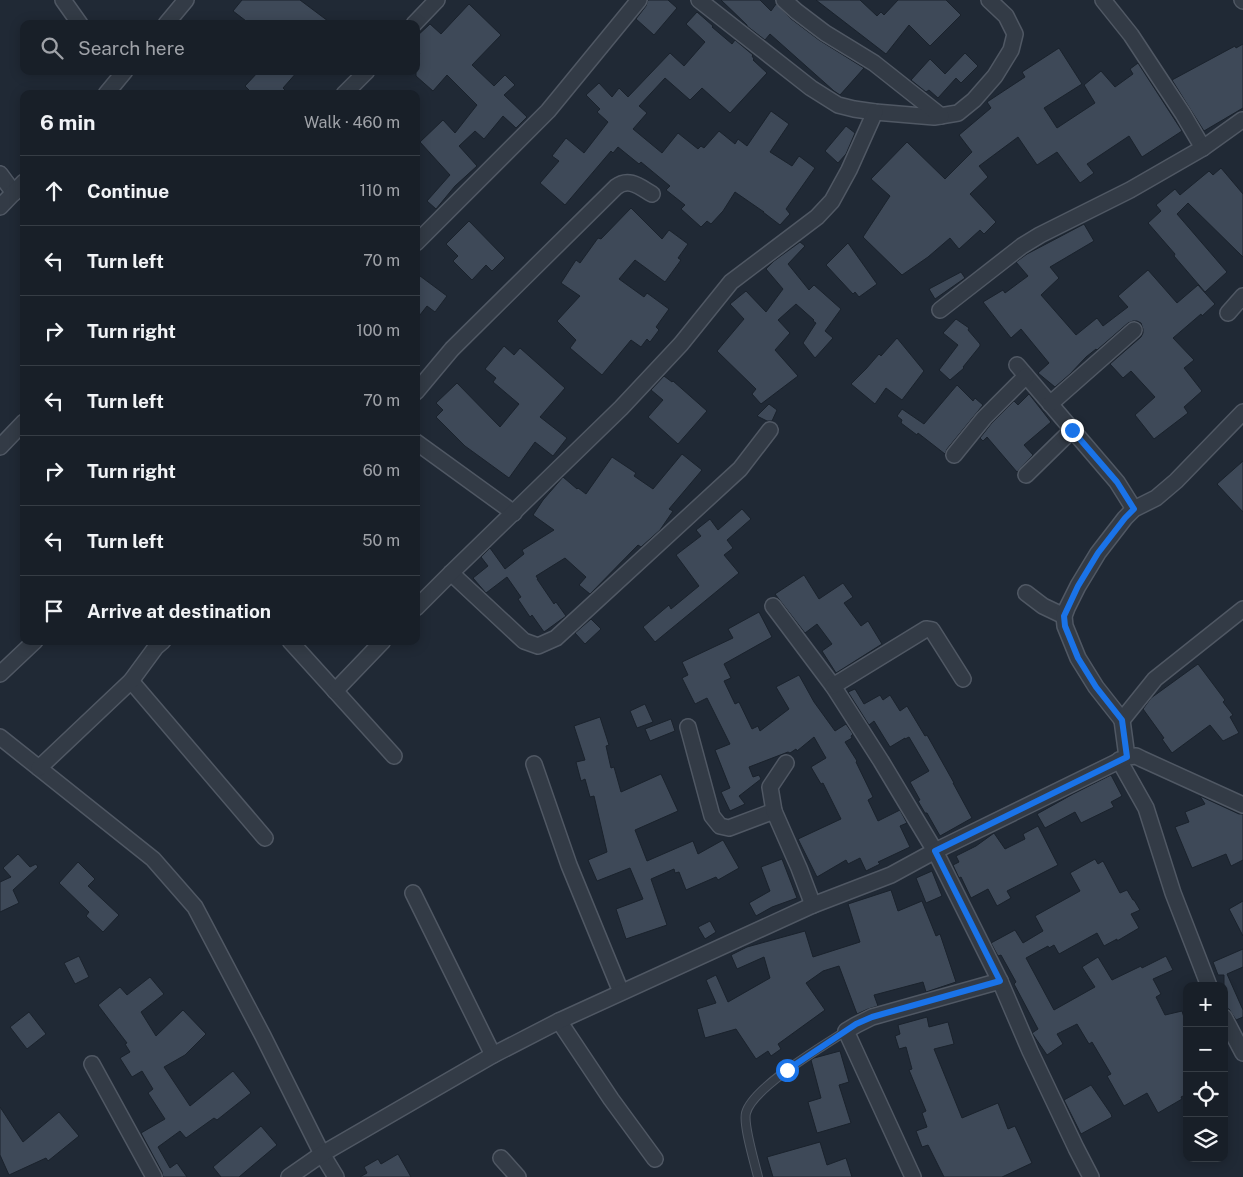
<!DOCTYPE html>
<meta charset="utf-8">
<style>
body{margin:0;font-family:"Public Sans",sans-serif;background:#252c34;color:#f1f3f6}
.controls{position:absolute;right:15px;bottom:15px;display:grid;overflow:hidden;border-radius:10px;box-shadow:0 2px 12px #0003}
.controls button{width:45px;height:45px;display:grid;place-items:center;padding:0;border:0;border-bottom:1px solid #363d45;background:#181f28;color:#f1f3f6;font:25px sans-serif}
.stop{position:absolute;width:15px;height:15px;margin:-11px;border:4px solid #1a73e8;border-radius:50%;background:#fff}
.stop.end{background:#1a73e8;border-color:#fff;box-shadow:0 1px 5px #0008}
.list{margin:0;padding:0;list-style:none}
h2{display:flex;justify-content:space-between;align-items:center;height:65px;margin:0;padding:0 20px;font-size:21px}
h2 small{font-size:16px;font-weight:400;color:#9fa2a8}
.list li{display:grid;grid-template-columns:32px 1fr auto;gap:15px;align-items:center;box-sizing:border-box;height:70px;padding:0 20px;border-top:1px solid #363d45}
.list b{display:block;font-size:19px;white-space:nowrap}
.list em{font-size:16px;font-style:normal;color:#9fa2a8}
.icon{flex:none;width:28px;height:28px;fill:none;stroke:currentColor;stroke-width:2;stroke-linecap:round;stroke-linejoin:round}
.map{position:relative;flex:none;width:1243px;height:1177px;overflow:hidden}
.search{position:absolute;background:#181f28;box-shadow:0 2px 12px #0003;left:20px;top:20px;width:400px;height:55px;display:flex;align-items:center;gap:12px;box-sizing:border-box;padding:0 18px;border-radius:10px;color:#9fa2a8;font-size:19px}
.panel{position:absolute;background:#181f28;box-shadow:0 2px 12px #0003;left:20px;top:90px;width:400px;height:555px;border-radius:10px}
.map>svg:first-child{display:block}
.building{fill:#3e4958;stroke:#1a222c}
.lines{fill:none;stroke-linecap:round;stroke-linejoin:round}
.service-casing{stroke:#505864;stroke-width:10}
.minor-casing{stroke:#505864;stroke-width:18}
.service{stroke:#333b46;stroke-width:8}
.minor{stroke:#333b46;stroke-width:15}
.route{stroke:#1a73e8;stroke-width:6}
</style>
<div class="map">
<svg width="1243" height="1177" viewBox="0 0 1243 1177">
<rect width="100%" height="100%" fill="#202935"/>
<g class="building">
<polygon points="242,0 300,0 332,24 250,24 233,11"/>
<polygon points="648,0 668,0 677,8 654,35 636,19 646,6"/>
<polygon points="721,0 760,0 771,11 776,4 790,18 819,40 864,68 840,95 834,91 770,34 765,40 747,26 747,25"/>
<polygon points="816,0 860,0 877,16 881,12 884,15 898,0 946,0 961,15 930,46 909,25 886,54"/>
<polygon points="469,4 501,35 472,65 494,86 505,75 515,85 504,95 527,117 516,128 503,116 484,139 475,131 459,146 477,166 455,186 436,209 427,201 450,175 420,142 443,120 455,133 477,105 447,75 433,91 416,76 416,58 420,54 416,49 416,37 430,24 441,34"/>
<polygon points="697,12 713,26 712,27 732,44 735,40 753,55 752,56 754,59 753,60 767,73 730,113 702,88 690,100 665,78 639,106 647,113 633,129 662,153 678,133 698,149 701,146 704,148 719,131 735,144 738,139 747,146 771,111 789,124 770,152 792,166 799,156 815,168 786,209 790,214 780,225 763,212 764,212 735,192 723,211 711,224 707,221 701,227 681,209 685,205 666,190 670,186 641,162 639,164 618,147 613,153 611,151 565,205 540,183 559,161 552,156 566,138 584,153 608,122 597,112 600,109 586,95 599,83 612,97 619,88 628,97 670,53 684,66 705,42 686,24"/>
<polygon points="1243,44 1243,108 1204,131 1172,80 1235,46 1236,48"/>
<polygon points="1059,48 1082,84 1044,108 1057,128 1095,103 1084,85 1101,71 1115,87 1133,74 1130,69 1138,63 1182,131 1142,157 1129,136 1087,164 1094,173 1080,183 1057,152 1037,165 1018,137 979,166 988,177 970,194 996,222 984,234 980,230 959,249 950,238 928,257 902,275 863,237 890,196 871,179 907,142 945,179 972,152 959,135 991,108 987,102 1025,77 1022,72"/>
<polygon points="965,53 978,66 961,83 956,78 938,98 929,90 926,92 911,80 930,59 945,74"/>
<polygon points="259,71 298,71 283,88 289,94 253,94 245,86"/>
<polygon points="846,126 855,133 846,154 838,163 825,151"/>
<polygon points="1221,168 1243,194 1243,257 1188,203 1177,214 1227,272 1205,292 1174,256 1175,254 1148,223 1161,211 1156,205 1175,189 1180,195 1209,171 1213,175"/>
<polygon points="631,208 662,239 669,230 688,244 678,258 681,260 665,282 635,260 619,279 644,297 647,293 669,309 656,327 659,330 650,342 647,339 641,347 631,340 602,375 570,348 576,340 557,321 580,296 561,283 576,260 580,263 598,238 601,239"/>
<polygon points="469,221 505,258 492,271 486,265 472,280 453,261 458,256 446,244"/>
<polygon points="1084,224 1094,241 1050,267 1059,278 1041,295 1076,335 1097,318 1103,326 1128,307 1118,296 1148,270 1177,303 1198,285 1215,304 1202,316 1201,314 1173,338 1194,360 1184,368 1202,391 1184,407 1188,413 1154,439 1135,415 1155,397 1131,371 1123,378 1110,364 1141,337 1143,333 1143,329 1141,323 1137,321 1133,321 1128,323 1097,350 1096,349 1086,357 1070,374 1055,387 1038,373 1049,363 1021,329 1011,338 983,302 1003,290 1005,293 1028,276 1016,262 1027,254"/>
<polygon points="800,242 805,246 788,264 809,290 814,285 841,309 825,331 833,338 815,358 803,343 816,323 813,321 814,320 796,304 778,320 790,333 775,350 798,376 761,404 752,394 756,389 717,351 744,319 730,304 746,291 766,312 783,289 766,269 774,261"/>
<polygon points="848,243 877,284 859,297 855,292 853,294 826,265"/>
<polygon points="961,272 965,278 935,299 929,289"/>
<polygon points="416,273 447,296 435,312 427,306 416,320"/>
<polygon points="956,319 969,328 968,330 980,344 980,346 963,367 964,368 950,380 939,370 958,345 943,333"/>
<polygon points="897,338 924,371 902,400 886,388 875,404 851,384 866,369 879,354 881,356"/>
<polygon points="504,346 514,355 520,348 565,388 540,417 567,438 553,456 535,442 509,478 465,446 436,417 443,410 436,403 457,383 500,427 519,404 493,382 496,378 485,369"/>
<polygon points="664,376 672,382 673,381 707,411 678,444 648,417 663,400 651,390"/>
<polygon points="957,385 973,401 975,398 983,405 947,449 945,454 918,433 917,435 901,423 902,420 897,416 902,409 924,424"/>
<polygon points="1029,394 1051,422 1024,445 1033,455 1017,472 987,437 983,441 980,438 991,424 1014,401 1018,405"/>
<polygon points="769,404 777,410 772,421 767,421 757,416"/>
<polygon points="682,454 702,470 669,509 673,511 660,530 641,547 638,545 590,594 579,585 586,577 565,558 536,576 538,579 537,579 554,604 556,602 566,616 544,632 532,615 530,617 518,599 521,597 507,577 486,593 473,578 488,566 481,557 490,548 505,569 524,554 522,550 554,530 533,515 543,500 563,477 577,489 578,488 586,494 612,457 636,473 634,476 653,489"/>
<polygon points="1243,461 1243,512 1217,484"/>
<polygon points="742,509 751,519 727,540 733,548 724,555 739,573 655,642 643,627 669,605 671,609 699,586 676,555 701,536 696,530 710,519 718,530"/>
<polygon points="804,575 819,599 843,583 853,597 844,603 861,626 868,621 882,644 836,673 822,651 832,644 817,624 805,633 775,594"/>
<polygon points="759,612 772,637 724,664 731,678 724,681 735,704 739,702 752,729 758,726 760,731 789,709 776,687 799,675 814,702 835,731 846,724 853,734 851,736 852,738 845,742 857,761 856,762 873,797 868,800 878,821 900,810 907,823 900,826 910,847 878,862 880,864 866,871 860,858 848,864 846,860 817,877 798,839 841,819 823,783 821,784 811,767 826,758 814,737 797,751 796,749 790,753 788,752 749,767 753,777 759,775 761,779 739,796 745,804 730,811 721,792 730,788 715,750 730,744 707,698 695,704 682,678 688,675 682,662 733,638 728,629"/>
<polygon points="591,619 601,629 585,644 575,633"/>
<polygon points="1198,664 1225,700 1223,702 1233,715 1230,717 1239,733 1223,741 1210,725 1172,753 1162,739 1164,738 1143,709 1151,698"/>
<polygon points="855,689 864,704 880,695 883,700 890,695 900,711 907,706 925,736 927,735 954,783 953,783 972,818 940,836 927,813 925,813 918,801 920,800 910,782 929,771 909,737 905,739 905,738 890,747 874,721 869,725 848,692"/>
<polygon points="645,704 653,722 637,728 630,711"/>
<polygon points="600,717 609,745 606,746 611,768 614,767 621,792 661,774 678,811 635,830 647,861 693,841 698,854 723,840 739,868 718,880 716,877 686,890 679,872 675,873 674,869 651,879 667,925 626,939 616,909 643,899 630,868 597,881 588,860 607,852 594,796 590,797 585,779 581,781 576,762 585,760 574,726"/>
<polygon points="671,719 675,731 650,741 645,729"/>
<polygon points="1111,775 1122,796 1111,802 1114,807 1081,823 1075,812 1045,828 1037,814 1073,794"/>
<polygon points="1200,796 1239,814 1243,814 1243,860 1231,866 1226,854 1192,868 1175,827 1189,822 1185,812 1205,804"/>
<polygon points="1038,826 1058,865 1007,891 1011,898 997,906 988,889 971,898 961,877 959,878 953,865 959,862 956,856 976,846 994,833 1005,849 1025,839 1023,834"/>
<polygon points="18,854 30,867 36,864 38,867 13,890 19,903 0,912 0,882 11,877 3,868"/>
<polygon points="782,859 797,898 772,907 756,916 749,903 770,891 761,867"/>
<polygon points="1095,859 1098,864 1103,861 1120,893 1127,890 1133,900 1134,900 1140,910 1131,914 1139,928 1117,941 1117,939 1104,946 1097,933 1059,954 1054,945 1049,948 1048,946 1026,958 1054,1010 1095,987 1082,967 1098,957 1112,980 1141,966 1142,968 1166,956 1173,970 1153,979 1161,994 1156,997 1165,1015 1182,1011 1187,1027 1187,1094 1181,1097 1182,1099 1158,1113 1147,1093 1124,1106 1107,1076 1111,1074 1092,1042 1089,1044 1077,1024 1057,1034 1063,1044 1047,1055 1032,1033 1038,1029 1014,984 1016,982 1001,955 998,956 991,943 1015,930 1023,943 1043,931 1035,916 1080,891 1070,873"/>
<polygon points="78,862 95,879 88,886 119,915 103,932 86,916 89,912 59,883"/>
<polygon points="932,871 942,896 926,903 916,878"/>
<polygon points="891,890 898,911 922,901 936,936 940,934 956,982 926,992 923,982 874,995 878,1006 868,1009 857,1014 839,966 823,971 806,983 825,1010 778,1044 781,1049 771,1056 768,1051 756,1059 736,1029 705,1038 697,1009 716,1003 706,980 716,975 728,1002 770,978 764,957 737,969 731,955 747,947 805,931 813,957 860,942 848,904"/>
<polygon points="1243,901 1243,936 1229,909"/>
<polygon points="710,921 716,932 705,939 698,927"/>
<polygon points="1243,949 1243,967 1227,974 1243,1010 1243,1017 1236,1020 1229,1009 1224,1008 1224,975 1218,975 1213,962"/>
<polygon points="79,956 89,977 75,984 64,963"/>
<polygon points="150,977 164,994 141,1012 156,1036 183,1010 206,1034 185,1055 164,1067 190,1106 233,1071 251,1093 217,1120 214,1118 186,1138 180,1131 158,1147 170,1168 177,1163 187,1177 163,1177 162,1172 141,1133 165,1119 148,1093 153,1089 142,1071 132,1077 120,1058 130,1052 125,1044 127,1043 98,1005 120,987 127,995"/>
<polygon points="29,1012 46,1034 27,1049 10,1027"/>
<polygon points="927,1017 929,1027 948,1022 954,1044 934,1049 962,1118 998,1103 1008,1129 1015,1126 1032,1163 1002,1177 944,1177 928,1145 922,1147 916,1131 927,1127 922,1113 926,1111 909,1070 912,1069 906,1047 899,1049 895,1036 900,1034 898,1025"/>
<polygon points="840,1051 849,1082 839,1085 851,1123 817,1133 808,1102 821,1098 811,1060 814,1058"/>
<polygon points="1091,1085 1111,1114 1112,1117 1081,1134 1064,1100"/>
<polygon points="0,1107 23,1142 59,1112 79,1136 48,1161 46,1158 9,1175 0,1155"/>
<polygon points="261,1126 277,1145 239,1177 221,1177 213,1167"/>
<polygon points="820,1142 827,1165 846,1158 852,1177 773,1177 767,1157"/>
<polygon points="398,1154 411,1177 360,1177 367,1173 364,1167 378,1159 381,1164"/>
</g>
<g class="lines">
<defs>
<path id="service" d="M758,1177C755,1164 743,1125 746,1113C752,1088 823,1046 846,1031"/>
<g id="minor">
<polyline points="63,0 80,24"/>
<polyline points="699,0 811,88 838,105 854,109 875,112 934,117 958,113 974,100 995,76 1011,50 1015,34 1006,16 989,0"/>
<polyline points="784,0 796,11 825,33 874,63 941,116"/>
<polyline points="1103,0 1131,35 1183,114 1203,148"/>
<polyline points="1242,0 1243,1"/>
<polyline points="166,24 186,0"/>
<polyline points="414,24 437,0"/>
<polyline points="106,94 125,71"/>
<polyline points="344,94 367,71"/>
<polyline points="0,174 14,193"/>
<polyline points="0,207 24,182"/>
<polyline points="416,243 548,111 639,0"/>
<polyline points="940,310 1022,246 1040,235 1130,190 1203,148 1242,120"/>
<polyline points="1228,313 1243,296"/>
<polyline points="1017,365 1117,482 1134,509"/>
<path d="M416,392L452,349L616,187C629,177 640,187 652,194"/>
<polyline points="1050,404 1134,330"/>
<polyline points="416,442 514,513"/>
<polyline points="0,447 24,422"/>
<polyline points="954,455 984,418 1026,376"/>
<polyline points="1026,475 1072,430"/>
<polyline points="451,573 524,641 538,646 556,638 740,469 770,430"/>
<polyline points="1026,593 1043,606 1064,616"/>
<polyline points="773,606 833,686 881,761 935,851 1000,981 1030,1051 1076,1148 1091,1177"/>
<polyline points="416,608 451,573 621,408 681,344 731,282 817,217 832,201 849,170 875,112"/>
<polyline points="290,641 394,756"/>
<polyline points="0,674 35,641"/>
<polyline points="131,681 265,838"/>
<polyline points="833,686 926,629 932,630 963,679"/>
<polyline points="335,691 383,641"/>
<polyline points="1122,720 1096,687 1078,658 1065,626 1064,616 1067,608 1078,586 1098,553 1125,518 1134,509 1156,498 1176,481 1243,412"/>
<polyline points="688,727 712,816 720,826 729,828 774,811"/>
<polyline points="0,737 153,859 195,907 263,1036 322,1154 336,1177"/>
<polyline points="1127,757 1122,720 1155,679 1243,609"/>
<polyline points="1119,760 1146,808 1173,893 1209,986"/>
<polyline points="786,763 770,787 774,811 799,868 813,905"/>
<polyline points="534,764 569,865 621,992"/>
<polyline points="39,768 131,681 156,647 163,641"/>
<polyline points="413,893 493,1055"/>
<polyline points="1224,1017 1243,1053"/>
<polyline points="559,1021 611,1099 655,1159"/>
<polyline points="92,1064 154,1177"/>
<polyline points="501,1158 518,1177"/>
<polyline points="289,1177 322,1154 493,1055 559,1021 813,905 891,875 935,851 1127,757 1136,756 1142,759 1243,805"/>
<polyline points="913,1177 846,1031 856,1025 872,1017 1000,981"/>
</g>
</defs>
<use href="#service" class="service-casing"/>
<use href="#minor" class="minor-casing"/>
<use href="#service" class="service"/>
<use href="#minor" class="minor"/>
</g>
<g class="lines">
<polyline class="route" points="787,1070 856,1024 872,1017 1000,981 935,851 1127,757 1122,720 1096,687 1078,658 1065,626 1064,616 1078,586 1098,553 1125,518 1134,509 1117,482 1072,430"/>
</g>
</svg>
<div class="controls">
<button>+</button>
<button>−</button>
<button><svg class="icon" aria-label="locate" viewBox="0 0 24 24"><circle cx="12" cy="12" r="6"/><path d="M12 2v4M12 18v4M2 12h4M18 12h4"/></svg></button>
<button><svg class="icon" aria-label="layers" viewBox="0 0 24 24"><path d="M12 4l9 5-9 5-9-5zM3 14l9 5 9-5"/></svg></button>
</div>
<div class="stop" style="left:787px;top:1070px"></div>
<div class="stop end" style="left:1072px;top:430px"></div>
<div class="search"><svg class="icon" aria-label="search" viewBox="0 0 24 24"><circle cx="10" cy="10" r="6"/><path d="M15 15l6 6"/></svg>Search here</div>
<section class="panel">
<h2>6 min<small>Walk · 460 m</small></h2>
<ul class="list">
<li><svg class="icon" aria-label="ahead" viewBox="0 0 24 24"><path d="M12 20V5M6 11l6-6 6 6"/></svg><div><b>Continue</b></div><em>110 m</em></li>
<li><svg class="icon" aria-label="left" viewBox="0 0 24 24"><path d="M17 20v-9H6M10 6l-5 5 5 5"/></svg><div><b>Turn left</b></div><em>70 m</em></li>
<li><svg class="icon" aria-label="right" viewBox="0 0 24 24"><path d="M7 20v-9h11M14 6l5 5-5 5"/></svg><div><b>Turn right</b></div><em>100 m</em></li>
<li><svg class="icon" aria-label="left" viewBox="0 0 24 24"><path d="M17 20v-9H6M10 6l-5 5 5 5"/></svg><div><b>Turn left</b></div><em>70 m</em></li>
<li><svg class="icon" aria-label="right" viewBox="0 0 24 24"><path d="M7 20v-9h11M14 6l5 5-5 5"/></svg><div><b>Turn right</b></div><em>60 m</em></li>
<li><svg class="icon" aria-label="left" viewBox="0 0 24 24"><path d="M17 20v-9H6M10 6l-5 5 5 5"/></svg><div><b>Turn left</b></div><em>50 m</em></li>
<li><svg class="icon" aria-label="arrive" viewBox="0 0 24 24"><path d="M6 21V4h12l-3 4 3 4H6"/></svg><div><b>Arrive at destination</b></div></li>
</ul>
</section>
</div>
